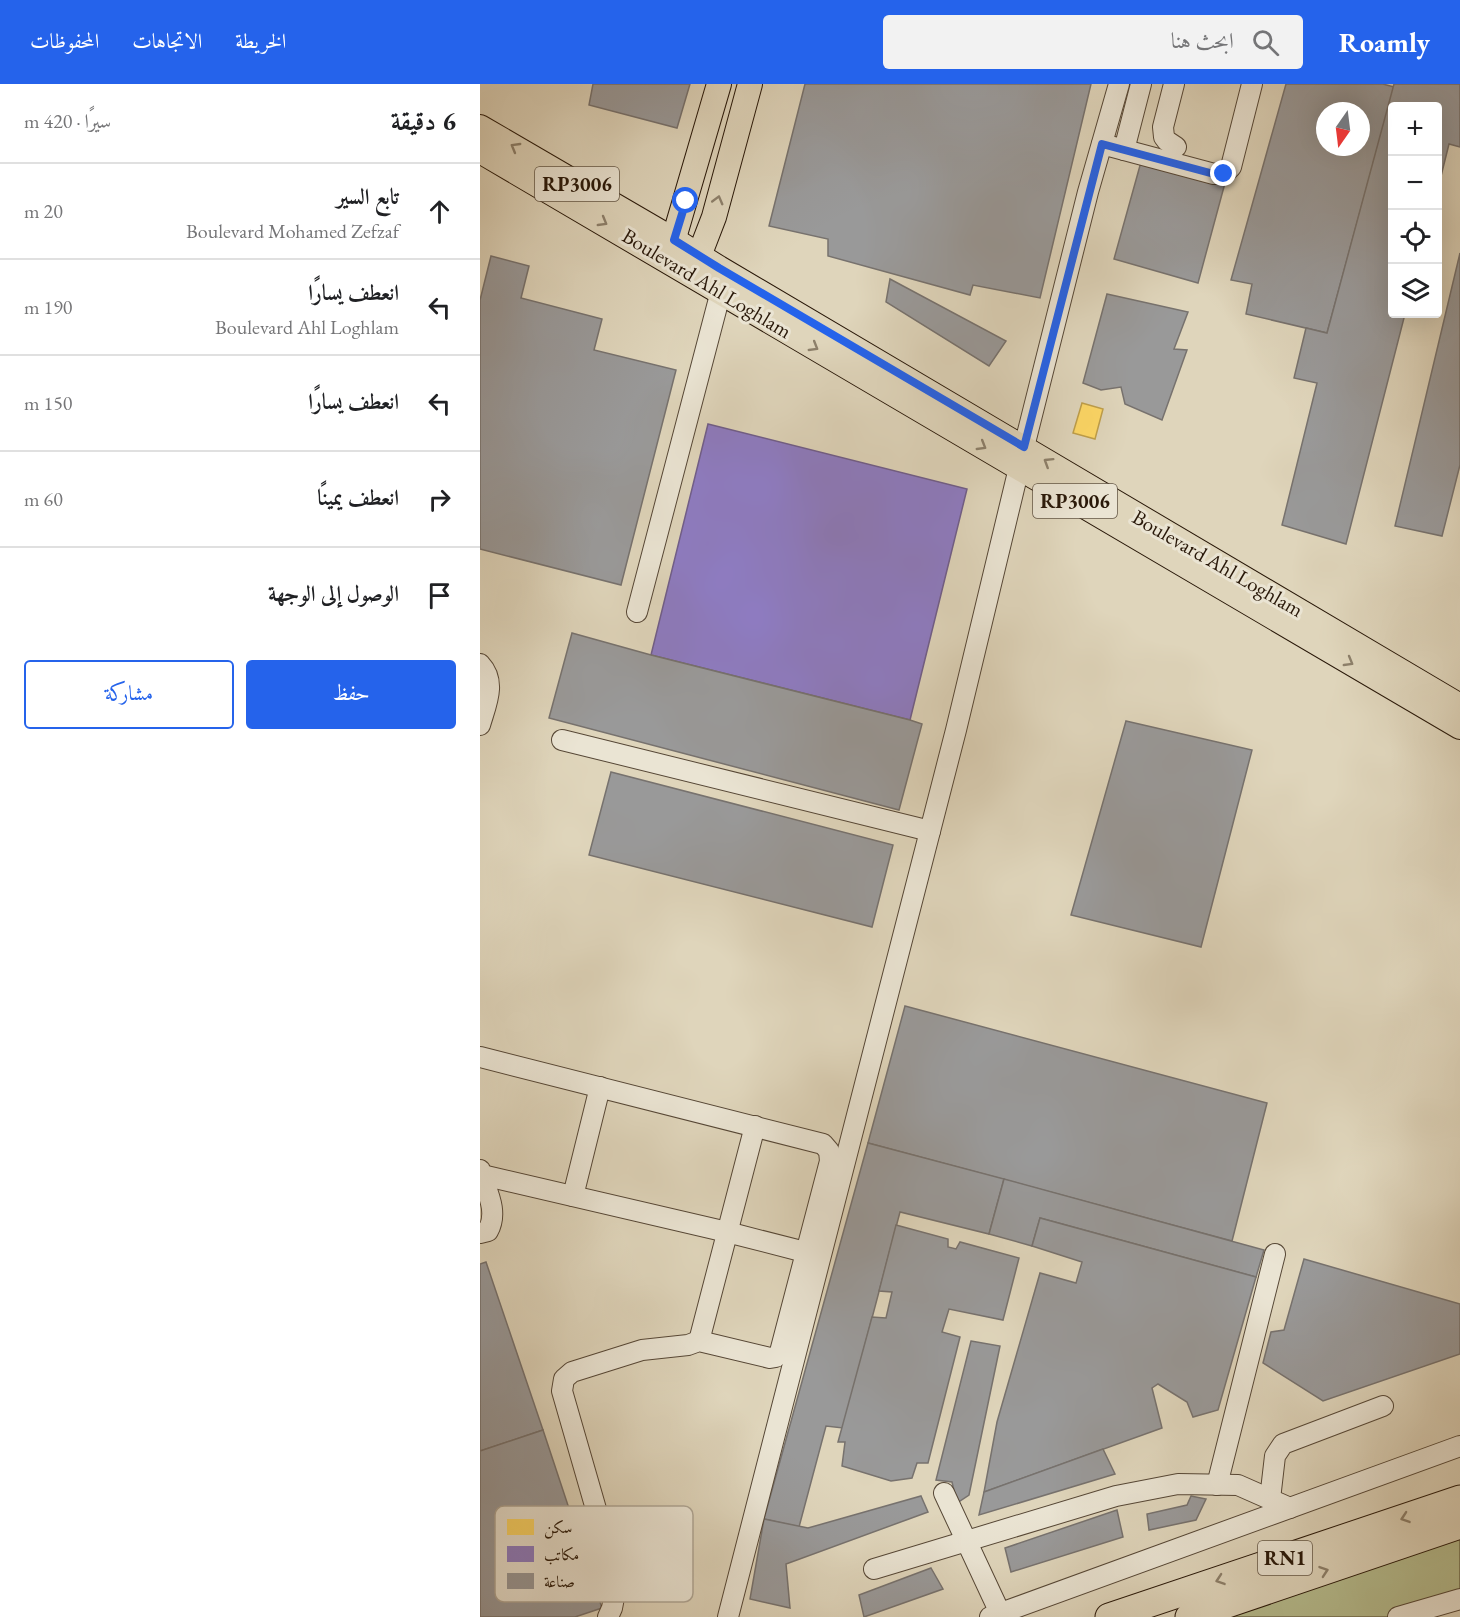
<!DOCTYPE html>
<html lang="ar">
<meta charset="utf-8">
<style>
body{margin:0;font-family:"EB Garamond",Amiri,serif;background:#f2f2f2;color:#202124;direction:rtl}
.controls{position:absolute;right:18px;top:18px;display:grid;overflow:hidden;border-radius:6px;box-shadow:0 6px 24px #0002}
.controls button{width:54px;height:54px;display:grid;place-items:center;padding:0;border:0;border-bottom:2px solid #e0e0e0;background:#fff;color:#202124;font:30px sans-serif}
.compass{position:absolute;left:836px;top:18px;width:54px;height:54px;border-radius:50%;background:#fff;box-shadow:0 6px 24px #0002;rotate:194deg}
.stop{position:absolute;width:18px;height:18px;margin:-14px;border:4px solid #2563eb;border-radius:50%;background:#fff}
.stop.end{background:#2563eb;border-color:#fff;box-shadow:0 2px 6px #0008}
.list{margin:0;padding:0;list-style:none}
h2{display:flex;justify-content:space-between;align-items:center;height:78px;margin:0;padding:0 24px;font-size:26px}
h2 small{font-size:20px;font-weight:400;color:#757577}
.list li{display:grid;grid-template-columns:39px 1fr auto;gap:18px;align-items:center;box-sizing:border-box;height:96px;padding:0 24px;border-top:2px solid #e0e0e0}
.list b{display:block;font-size:22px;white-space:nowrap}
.list p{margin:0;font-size:20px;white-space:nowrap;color:#757577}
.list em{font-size:20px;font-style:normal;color:#757577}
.actions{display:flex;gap:12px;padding:18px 24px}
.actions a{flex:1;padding:14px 0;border:2px solid #2563eb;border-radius:6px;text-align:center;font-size:21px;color:#2563eb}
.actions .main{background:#2563eb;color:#fff}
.icon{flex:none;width:33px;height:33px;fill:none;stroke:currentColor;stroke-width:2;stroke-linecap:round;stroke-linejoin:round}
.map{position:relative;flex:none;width:980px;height:1533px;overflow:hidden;direction:ltr}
header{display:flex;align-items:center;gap:36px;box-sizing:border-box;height:84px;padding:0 30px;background:#2563eb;color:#fff}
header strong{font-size:28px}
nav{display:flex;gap:33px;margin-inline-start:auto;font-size:21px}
.search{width:420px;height:54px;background:#f2f2f2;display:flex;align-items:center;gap:15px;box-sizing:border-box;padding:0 21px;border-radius:6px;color:#757577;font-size:22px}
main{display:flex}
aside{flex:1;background:#fff}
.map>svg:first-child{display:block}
.green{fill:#b5bc8e;stroke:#6f6a4c;stroke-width:1.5}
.homes{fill:#ffd966;stroke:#bf9f4a;stroke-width:1.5}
.offices{fill:#8e7cc3;stroke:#705e8b;stroke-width:1.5}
.industry{fill:#999;stroke:#77726e;stroke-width:1.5;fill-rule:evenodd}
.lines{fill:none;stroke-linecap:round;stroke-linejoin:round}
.minor-casing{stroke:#564736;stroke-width:22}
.major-casing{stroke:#291809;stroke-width:26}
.highway-casing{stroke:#291809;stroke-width:29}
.minor{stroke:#eae4d3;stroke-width:20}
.major{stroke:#dfd5bb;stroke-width:24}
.highway{stroke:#dfd5bb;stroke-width:27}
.oneway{stroke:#8d806b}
.route{stroke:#2563eb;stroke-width:8}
.labels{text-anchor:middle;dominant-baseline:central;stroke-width:6;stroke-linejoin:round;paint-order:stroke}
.shield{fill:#eae4d3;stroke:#635546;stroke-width:1.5}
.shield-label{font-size:20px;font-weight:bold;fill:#291809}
.street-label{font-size:21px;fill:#291809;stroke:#eae4d3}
.key{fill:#eae4d3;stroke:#b0a796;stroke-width:1.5}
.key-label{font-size:16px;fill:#291809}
</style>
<header>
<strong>Roamly</strong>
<div class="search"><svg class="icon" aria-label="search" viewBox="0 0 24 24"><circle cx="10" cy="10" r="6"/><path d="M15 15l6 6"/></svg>ابحث هنا</div>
<nav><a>الخريطة</a><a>الاتجاهات</a><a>المحفوظات</a></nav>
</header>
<main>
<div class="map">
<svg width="980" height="1533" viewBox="0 0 980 1533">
<rect width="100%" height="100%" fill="#dfd5bb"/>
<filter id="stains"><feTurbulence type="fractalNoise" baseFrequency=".00333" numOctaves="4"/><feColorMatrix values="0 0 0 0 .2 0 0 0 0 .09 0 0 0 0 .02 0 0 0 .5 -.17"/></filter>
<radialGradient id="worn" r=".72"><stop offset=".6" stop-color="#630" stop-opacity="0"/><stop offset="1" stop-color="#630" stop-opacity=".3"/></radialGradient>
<polygon class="green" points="980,1441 980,1516 922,1533 709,1533"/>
<polygon class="homes" points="602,319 623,325 615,355 593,349"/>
<polygon class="offices" points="228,340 487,405 430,636 171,571"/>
<g class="industry">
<polygon points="113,0 210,0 197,44 109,21"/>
<polygon points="325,0 611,0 560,214 493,201 490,211 348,172 348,155 289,142"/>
<path d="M806,0H903L914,3L847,249L766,230L772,200L751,196ZM845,27H881V63H845Z"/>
<polygon points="914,0 980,0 980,63 969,60 958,104 958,22 912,22 912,230 925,230 866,460 802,441 837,299 814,294 826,244 847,249"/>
<polygon points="661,78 745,99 718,199 634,175"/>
<polygon points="980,169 980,381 962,452 915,442"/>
<polygon points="11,172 49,182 41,214 122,235 114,266 196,286 141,501 0,465 0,216"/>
<polygon points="410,195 526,257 509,282 406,218"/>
<polygon points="627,210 708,228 694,265 707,266 682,336 645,320 641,303 621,306 603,299"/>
<polygon points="92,549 171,571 430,636 442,640 419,726 69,634"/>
<polygon points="646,637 772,666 721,863 591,831"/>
<polygon points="131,688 413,761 392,843 109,771"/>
<polygon points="425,922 787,1019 752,1157 388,1059"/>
<polygon points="388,1059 524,1095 509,1150 420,1128 363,1344 346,1342 319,1443 284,1435"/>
<polygon points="524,1095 784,1166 776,1193 560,1134 552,1162 509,1150"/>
<polygon points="560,1134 776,1193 738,1326 713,1333 707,1318 678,1300 672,1304 682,1344 504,1408 517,1338 560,1189 596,1199 602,1178 552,1162"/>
<polygon points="416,1141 468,1155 468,1163 476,1165 480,1158 539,1174 523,1236 469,1225 462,1248 480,1253 448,1379 437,1379 432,1394 411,1397 362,1382 365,1358 358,1358 392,1233 406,1234 412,1208 399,1207"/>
<polygon points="824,1175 980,1220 980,1270 843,1317 783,1279 791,1248 804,1246"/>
<polygon points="6,1178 63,1346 0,1367 0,1180"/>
<polygon points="491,1257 520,1262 489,1411 477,1419 472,1398 456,1396"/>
<polygon points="63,1346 122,1524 95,1533 0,1533 0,1367"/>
<polygon points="623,1365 635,1390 499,1431 504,1408"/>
<polygon points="441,1412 448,1428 306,1480 310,1524 270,1515 284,1435 328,1444"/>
<polygon points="711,1412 726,1415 716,1436 669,1446 667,1430 707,1421"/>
<polygon points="637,1426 643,1453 531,1488 525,1464"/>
<polygon points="451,1484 463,1505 384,1533 379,1511"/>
</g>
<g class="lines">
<defs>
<g id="minor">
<polyline points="694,0 683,43 684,53 687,57 696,63"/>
<polyline points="622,60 734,90 744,90 751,83 772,0"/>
<polyline points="644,66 661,0"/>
<polyline points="157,528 241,207"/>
<path d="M0,580C17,598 6,620 0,641"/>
<polyline points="82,656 450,747"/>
<polyline points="0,973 343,1060 349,1067 350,1077 300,1268 296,1273 290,1274 219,1257 208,1261 162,1266 92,1288 84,1295 82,1307 137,1498 132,1524 128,1533"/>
<path d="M0,1086C6,1106 19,1127 8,1147L0,1149"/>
<polyline points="2,1091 247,1148 325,1168"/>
<polyline points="93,1112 120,1003"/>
<polyline points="219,1257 275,1042"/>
<polyline points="737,1401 795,1170"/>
<polyline points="464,1409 520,1529"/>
<polyline points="790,1415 795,1372 803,1360 903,1322"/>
<polyline points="394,1485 636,1412 698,1400 758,1401 810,1424"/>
<polyline points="248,1533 476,646 544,363 608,108 639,0"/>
<polyline points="510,1533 980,1362"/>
<polyline points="918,1533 980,1515"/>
</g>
<g id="major">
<polyline points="0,43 194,156 239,184 980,622"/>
<polyline points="0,67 980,643"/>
<polyline points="189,171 239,0"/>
<polyline points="214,185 234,133 270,0"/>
</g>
<g id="highway">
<polyline points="629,1533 980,1415"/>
<polyline points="709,1533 980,1441"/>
</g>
</defs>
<use href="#minor" class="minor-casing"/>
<use href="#major" class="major-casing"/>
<use href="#highway" class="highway-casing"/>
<use href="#minor" class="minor"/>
<use href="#major" class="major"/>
<use href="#highway" class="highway"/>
</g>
<defs><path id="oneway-chevron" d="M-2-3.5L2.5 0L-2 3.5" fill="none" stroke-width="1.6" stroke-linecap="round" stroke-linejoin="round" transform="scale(1.5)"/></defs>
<g class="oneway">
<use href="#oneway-chevron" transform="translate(35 63) rotate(-150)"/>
<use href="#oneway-chevron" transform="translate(238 116) rotate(-75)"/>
<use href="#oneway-chevron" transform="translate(123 138) rotate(30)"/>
<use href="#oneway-chevron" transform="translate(334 263) rotate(31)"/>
<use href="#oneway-chevron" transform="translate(502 362) rotate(31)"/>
<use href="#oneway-chevron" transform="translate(568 378) rotate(-148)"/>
<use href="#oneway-chevron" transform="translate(869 578) rotate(30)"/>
<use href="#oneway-chevron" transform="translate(925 1434) rotate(161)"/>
<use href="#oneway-chevron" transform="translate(844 1487) rotate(-19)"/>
<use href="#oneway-chevron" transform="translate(740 1496) rotate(161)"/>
</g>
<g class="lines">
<polyline class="route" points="206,117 194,156 239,184 544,363 622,60 734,90 744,90"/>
</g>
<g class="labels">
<g class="shield">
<rect x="55" y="83" width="84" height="34" rx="4.5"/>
<rect x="553" y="400" width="84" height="34" rx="4.5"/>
<rect x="778" y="1457" width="54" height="34" rx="4.5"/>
</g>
<g class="shield-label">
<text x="97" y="100">RP3006</text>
<text x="595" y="417">RP3006</text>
<text x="805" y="1474">RN1</text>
</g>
<g class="street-label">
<text transform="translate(227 199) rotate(31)">Boulevard Ahl Loghlam</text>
<text transform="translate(738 479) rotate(30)">Boulevard Ahl Loghlam</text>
</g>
</g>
<rect x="15" y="1422" width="198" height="96" rx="9" class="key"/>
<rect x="27" y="1435" width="27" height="16" fill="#ffd966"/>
<rect x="27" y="1462" width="27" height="16" fill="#8e7cc3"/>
<rect x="27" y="1489" width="27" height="16" fill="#999"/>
<g class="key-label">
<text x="64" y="1449">سكن</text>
<text x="64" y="1476">مكاتب</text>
<text x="64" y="1503">صناعة</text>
</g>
<rect width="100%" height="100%" filter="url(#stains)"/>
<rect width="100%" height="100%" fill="url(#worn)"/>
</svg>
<div class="controls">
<button>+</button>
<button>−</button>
<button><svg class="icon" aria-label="locate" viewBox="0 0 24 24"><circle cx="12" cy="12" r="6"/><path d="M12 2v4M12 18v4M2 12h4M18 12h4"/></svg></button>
<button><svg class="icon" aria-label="layers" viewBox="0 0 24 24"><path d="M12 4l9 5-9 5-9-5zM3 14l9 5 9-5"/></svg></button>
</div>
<svg class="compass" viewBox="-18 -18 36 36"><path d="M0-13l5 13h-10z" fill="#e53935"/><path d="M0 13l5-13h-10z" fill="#757577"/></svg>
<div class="stop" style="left:206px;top:117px"></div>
<div class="stop end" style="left:744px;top:90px"></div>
</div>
<aside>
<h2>6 دقيقة<small>سيرًا · 420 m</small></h2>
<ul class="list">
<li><svg class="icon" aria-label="ahead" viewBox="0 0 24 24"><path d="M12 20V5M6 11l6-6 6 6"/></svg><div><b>تابع السير</b><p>Boulevard Mohamed Zefzaf</p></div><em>20 m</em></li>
<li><svg class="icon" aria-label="left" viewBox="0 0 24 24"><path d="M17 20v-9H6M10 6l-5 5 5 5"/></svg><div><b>انعطف يسارًا</b><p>Boulevard Ahl Loghlam</p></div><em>190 m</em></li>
<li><svg class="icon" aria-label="left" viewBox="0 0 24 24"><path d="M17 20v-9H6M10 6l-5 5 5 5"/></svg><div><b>انعطف يسارًا</b></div><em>150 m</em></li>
<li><svg class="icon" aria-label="right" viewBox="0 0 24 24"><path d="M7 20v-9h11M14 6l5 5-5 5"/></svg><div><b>انعطف يمينًا</b></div><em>60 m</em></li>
<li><svg class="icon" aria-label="arrive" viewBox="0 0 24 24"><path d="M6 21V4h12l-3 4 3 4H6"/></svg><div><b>الوصول إلى الوجهة</b></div></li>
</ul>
<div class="actions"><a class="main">حفظ</a><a>مشاركة</a></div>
</aside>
</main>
